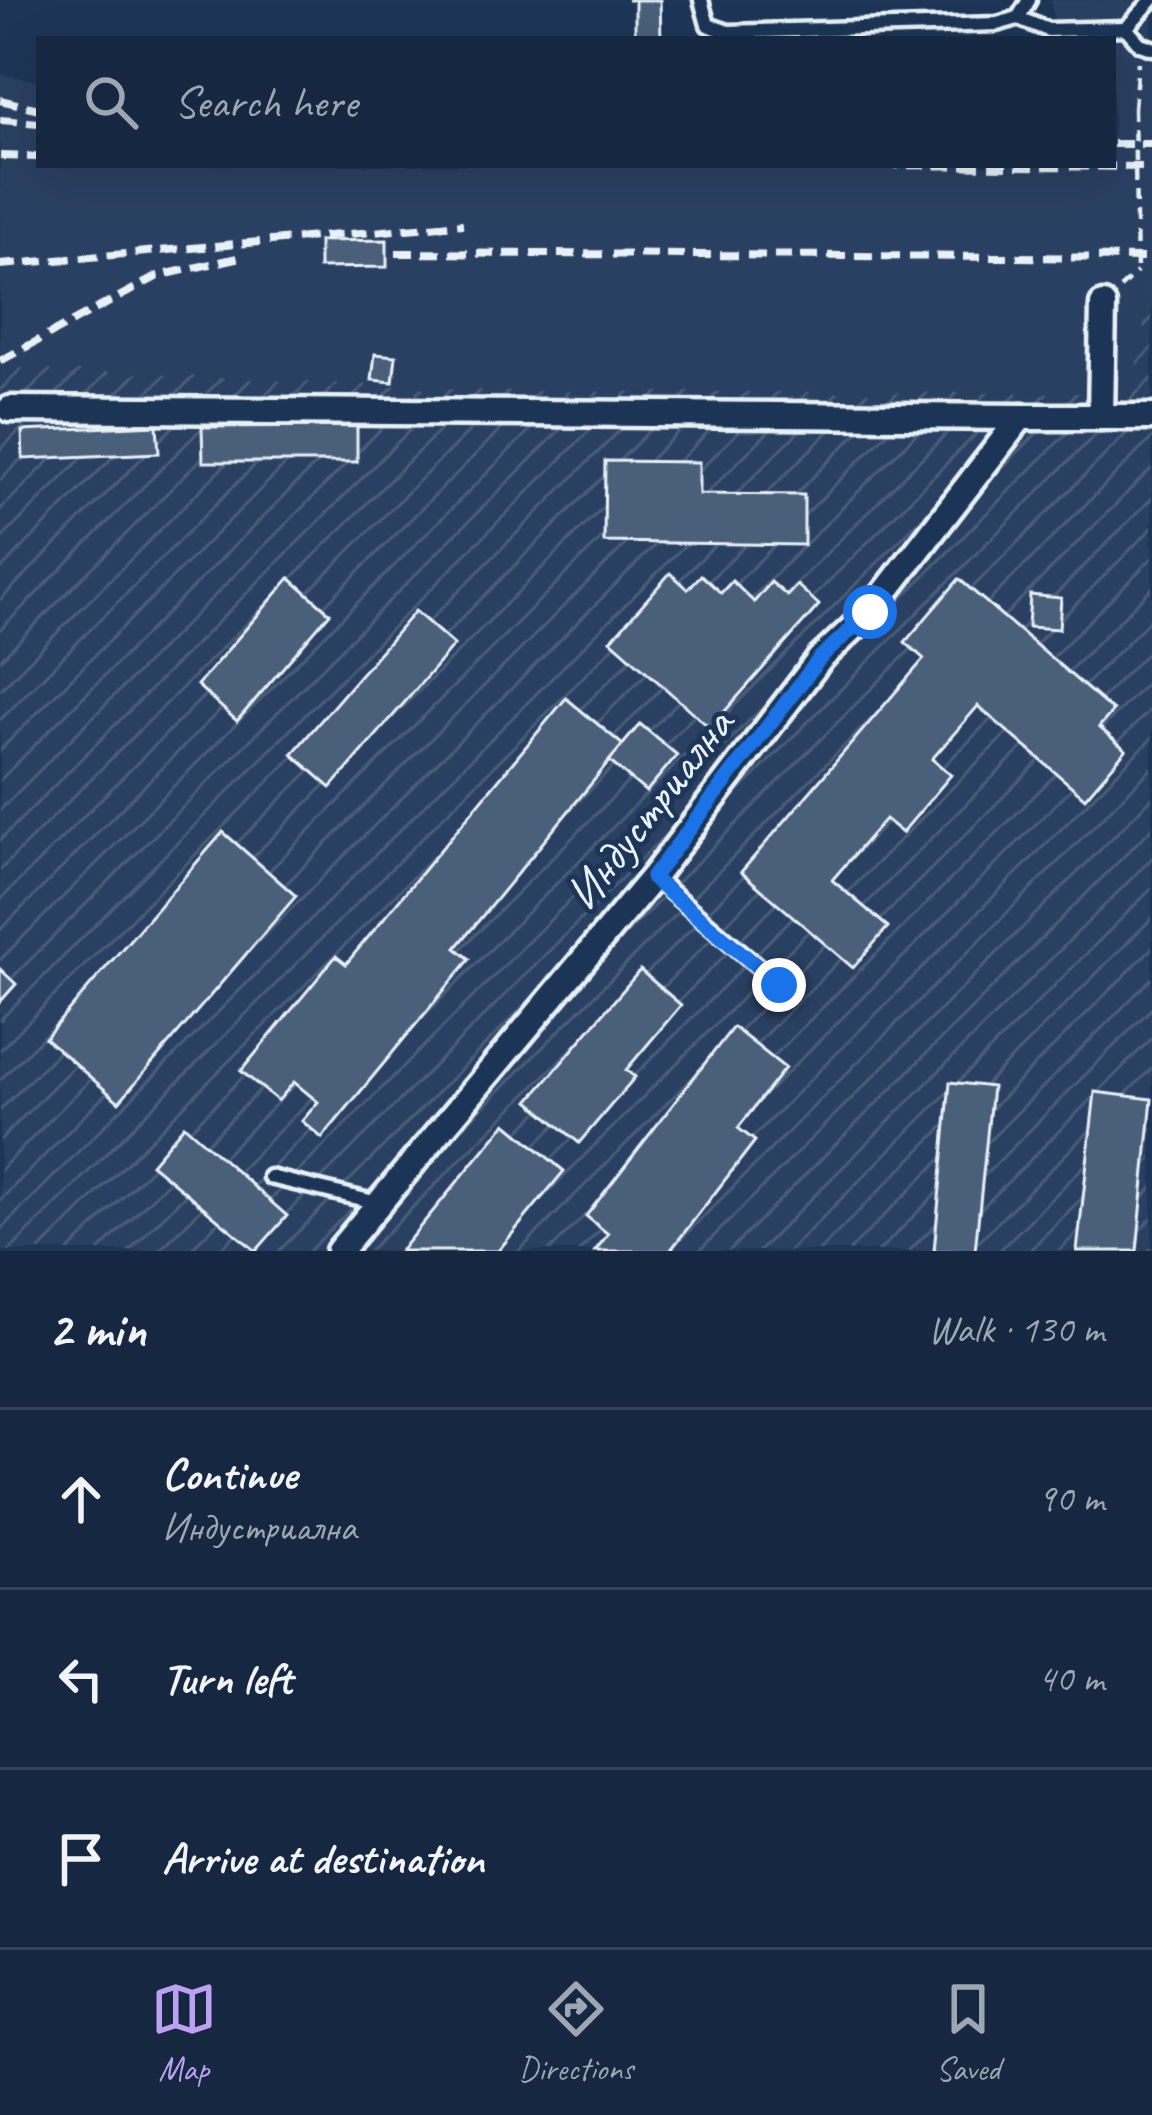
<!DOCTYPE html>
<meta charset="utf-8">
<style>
body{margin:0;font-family:Caveat,sans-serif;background:#23344c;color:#f1f3f6}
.stop{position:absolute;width:36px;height:36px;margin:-27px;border:9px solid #1a73e8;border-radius:50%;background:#fff}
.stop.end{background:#1a73e8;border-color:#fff;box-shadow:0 3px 12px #0008}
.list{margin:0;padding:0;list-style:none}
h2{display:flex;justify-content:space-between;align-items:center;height:156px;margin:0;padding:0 48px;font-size:51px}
h2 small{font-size:39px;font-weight:400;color:#9ea6b1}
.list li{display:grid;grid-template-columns:78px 1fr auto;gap:36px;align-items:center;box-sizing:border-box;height:180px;padding:0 48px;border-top:3px solid #35445a}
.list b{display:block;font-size:45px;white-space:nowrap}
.list p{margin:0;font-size:39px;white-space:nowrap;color:#9ea6b1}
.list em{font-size:39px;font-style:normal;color:#9ea6b1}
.icon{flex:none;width:66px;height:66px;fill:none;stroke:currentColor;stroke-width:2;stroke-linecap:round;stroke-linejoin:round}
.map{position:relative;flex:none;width:1152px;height:1251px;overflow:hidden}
.search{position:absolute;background:#162841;box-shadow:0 12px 48px #0002;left:36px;right:36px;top:36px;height:132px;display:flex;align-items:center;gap:30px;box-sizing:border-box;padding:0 42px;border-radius:0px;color:#9ea6b1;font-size:45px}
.sheet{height:696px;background:#162841}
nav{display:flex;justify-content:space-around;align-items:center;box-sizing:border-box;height:168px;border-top:3px solid #35445a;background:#162841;font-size:33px;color:#9ea6b1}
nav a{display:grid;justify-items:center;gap:6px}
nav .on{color:#bca0f2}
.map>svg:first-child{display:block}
.built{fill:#2a4162}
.industrial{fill:url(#industrial-furrows)}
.building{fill:#495e7a;stroke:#e8f1f8;stroke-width:3}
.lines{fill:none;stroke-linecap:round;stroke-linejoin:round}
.lane-casing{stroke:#e8f1f8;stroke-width:21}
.street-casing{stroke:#e8f1f8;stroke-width:33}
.path{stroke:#e8f1f8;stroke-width:4.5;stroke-dasharray:12 9;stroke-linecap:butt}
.lane{stroke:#1d3557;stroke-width:12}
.street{stroke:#1d3557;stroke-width:24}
.rail{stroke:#e8f1f8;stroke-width:8;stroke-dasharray:18 9;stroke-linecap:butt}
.path-bridge{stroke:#e8f1f8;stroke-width:4.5;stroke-dasharray:12 9;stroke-linecap:butt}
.route{stroke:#1a73e8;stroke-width:15}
.labels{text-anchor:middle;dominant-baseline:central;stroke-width:10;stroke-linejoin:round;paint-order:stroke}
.street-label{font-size:48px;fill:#e8f1f8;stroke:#1d3557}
</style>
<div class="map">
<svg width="1152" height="1251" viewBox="0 0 1152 1251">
<defs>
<pattern id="industrial-furrows" width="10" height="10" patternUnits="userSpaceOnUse" patternTransform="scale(3)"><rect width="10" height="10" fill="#2a4162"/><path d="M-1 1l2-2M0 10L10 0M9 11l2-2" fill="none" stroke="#495d79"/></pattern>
</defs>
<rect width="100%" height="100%" fill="#1d3557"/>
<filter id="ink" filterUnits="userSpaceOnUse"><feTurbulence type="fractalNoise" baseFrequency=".00833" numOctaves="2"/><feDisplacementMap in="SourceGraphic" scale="24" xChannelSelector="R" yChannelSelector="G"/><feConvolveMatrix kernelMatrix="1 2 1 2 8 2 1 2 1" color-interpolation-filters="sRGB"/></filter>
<g filter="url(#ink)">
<polygon class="built" points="1051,0 1152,0 1152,281 1131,393 496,391 0,367 0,74 39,81 39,165 1113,165 1113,39 1056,39"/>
<polygon class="industrial" points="1152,281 1152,1251 0,1251 0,367 496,391 1131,393"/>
<g class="building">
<polygon points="627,0 660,0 661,39 635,39 635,0"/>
<polygon points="387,240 387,267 319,268 319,241"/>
<polygon points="375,354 396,356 393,382 372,380"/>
<polygon points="157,425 159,453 23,459 22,431"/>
<polygon points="357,426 357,462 203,462 202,427"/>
<polygon points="605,461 699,462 699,494 804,495 804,545 604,542"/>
<polygon points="670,573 688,589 701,575 721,593 732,581 754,602 771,582 787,596 797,585 819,605 710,728 611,640"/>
<polygon points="290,578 330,613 237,721 197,685"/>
<polygon points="959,579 1113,711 1099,727 1126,750 1085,798 978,706 932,759 951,775 902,833 885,819 832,880 888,927 853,968 741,872 924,659 905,642"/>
<polygon points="1030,595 1061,598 1059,629 1028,627"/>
<polygon points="415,611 454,645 331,788 292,754"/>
<polygon points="566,698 623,745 456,948 470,959 322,1138 302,1121 318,1102 294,1082 278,1101 241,1071 336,956 346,964"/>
<polygon points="640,724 677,755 646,792 609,761"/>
<polygon points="223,832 296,896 119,1102 45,1038"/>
<polygon points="0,969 16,984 0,1002"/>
<polygon points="640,970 681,1005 626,1070 635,1077 579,1143 529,1101"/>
<polygon points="733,1027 785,1068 738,1128 755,1141 670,1251 595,1251 608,1234 586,1216"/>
<polygon points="950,1082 992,1087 975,1251 934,1251"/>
<polygon points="1095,1092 1152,1099 1137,1251 1077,1251"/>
<polygon points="506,1123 564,1171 498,1251 400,1251"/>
<polygon points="184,1125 287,1216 256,1251 151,1164"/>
</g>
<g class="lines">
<defs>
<g id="lane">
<polyline points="701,0 708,25 728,32 997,24 1018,18 1029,0"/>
<polyline points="1018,18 1048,30 1126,28 1140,44 1152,48"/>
<polyline points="1126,28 1152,0"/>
<polyline points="653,877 779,984"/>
<polyline points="270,1177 378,1203"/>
</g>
<g id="street">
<polyline points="10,409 1021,417"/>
<polyline points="1101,417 1103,305"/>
<polyline points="339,1251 653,877 820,659 870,612 1021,417 1152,417"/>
</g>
</defs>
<use href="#lane" class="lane-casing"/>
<use href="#street" class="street-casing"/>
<g class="path">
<polyline points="1134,108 1138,62"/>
<polyline points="1120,288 1137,272"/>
</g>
<use href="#lane" class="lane"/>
<use href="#street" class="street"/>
<g class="rail">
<polyline points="0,100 39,109"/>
<polyline points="0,120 39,123"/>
<polyline points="1113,144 1152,144"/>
<polyline points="0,156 39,157"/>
<polyline points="881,165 1152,167"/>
<polyline points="396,253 1152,258"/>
<polyline points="0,265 463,224"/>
<polyline points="0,361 158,276 241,257"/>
</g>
<polyline class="path-bridge" points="1134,108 1137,272"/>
</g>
</g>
<g class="lines" filter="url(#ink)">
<polyline class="route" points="779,985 652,878 820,658 870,612"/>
</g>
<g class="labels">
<g class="street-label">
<text transform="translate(649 809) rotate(-52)">Индустриална</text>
</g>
</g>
</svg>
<div class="stop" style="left:870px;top:612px"></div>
<div class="stop end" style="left:779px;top:985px"></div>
<div class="search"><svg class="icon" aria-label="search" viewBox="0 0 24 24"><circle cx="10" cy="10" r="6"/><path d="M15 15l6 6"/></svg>Search here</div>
</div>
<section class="sheet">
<h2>2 min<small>Walk · 130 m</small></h2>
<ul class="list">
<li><svg class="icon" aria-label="ahead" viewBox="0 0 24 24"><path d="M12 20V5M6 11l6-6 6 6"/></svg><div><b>Continue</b><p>Индустриална</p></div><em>90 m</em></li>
<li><svg class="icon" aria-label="left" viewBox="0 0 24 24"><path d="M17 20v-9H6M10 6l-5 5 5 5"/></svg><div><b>Turn left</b></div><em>40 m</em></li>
<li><svg class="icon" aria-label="arrive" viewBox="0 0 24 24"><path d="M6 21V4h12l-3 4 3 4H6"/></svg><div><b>Arrive at destination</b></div></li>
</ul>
</section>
<nav>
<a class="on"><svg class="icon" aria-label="map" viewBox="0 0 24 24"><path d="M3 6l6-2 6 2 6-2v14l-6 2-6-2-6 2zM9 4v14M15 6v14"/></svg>Map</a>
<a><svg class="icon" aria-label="directions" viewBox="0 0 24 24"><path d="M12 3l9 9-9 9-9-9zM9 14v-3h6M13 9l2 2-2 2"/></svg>Directions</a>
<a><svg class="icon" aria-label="saved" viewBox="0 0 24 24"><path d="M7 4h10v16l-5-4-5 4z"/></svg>Saved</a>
</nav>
